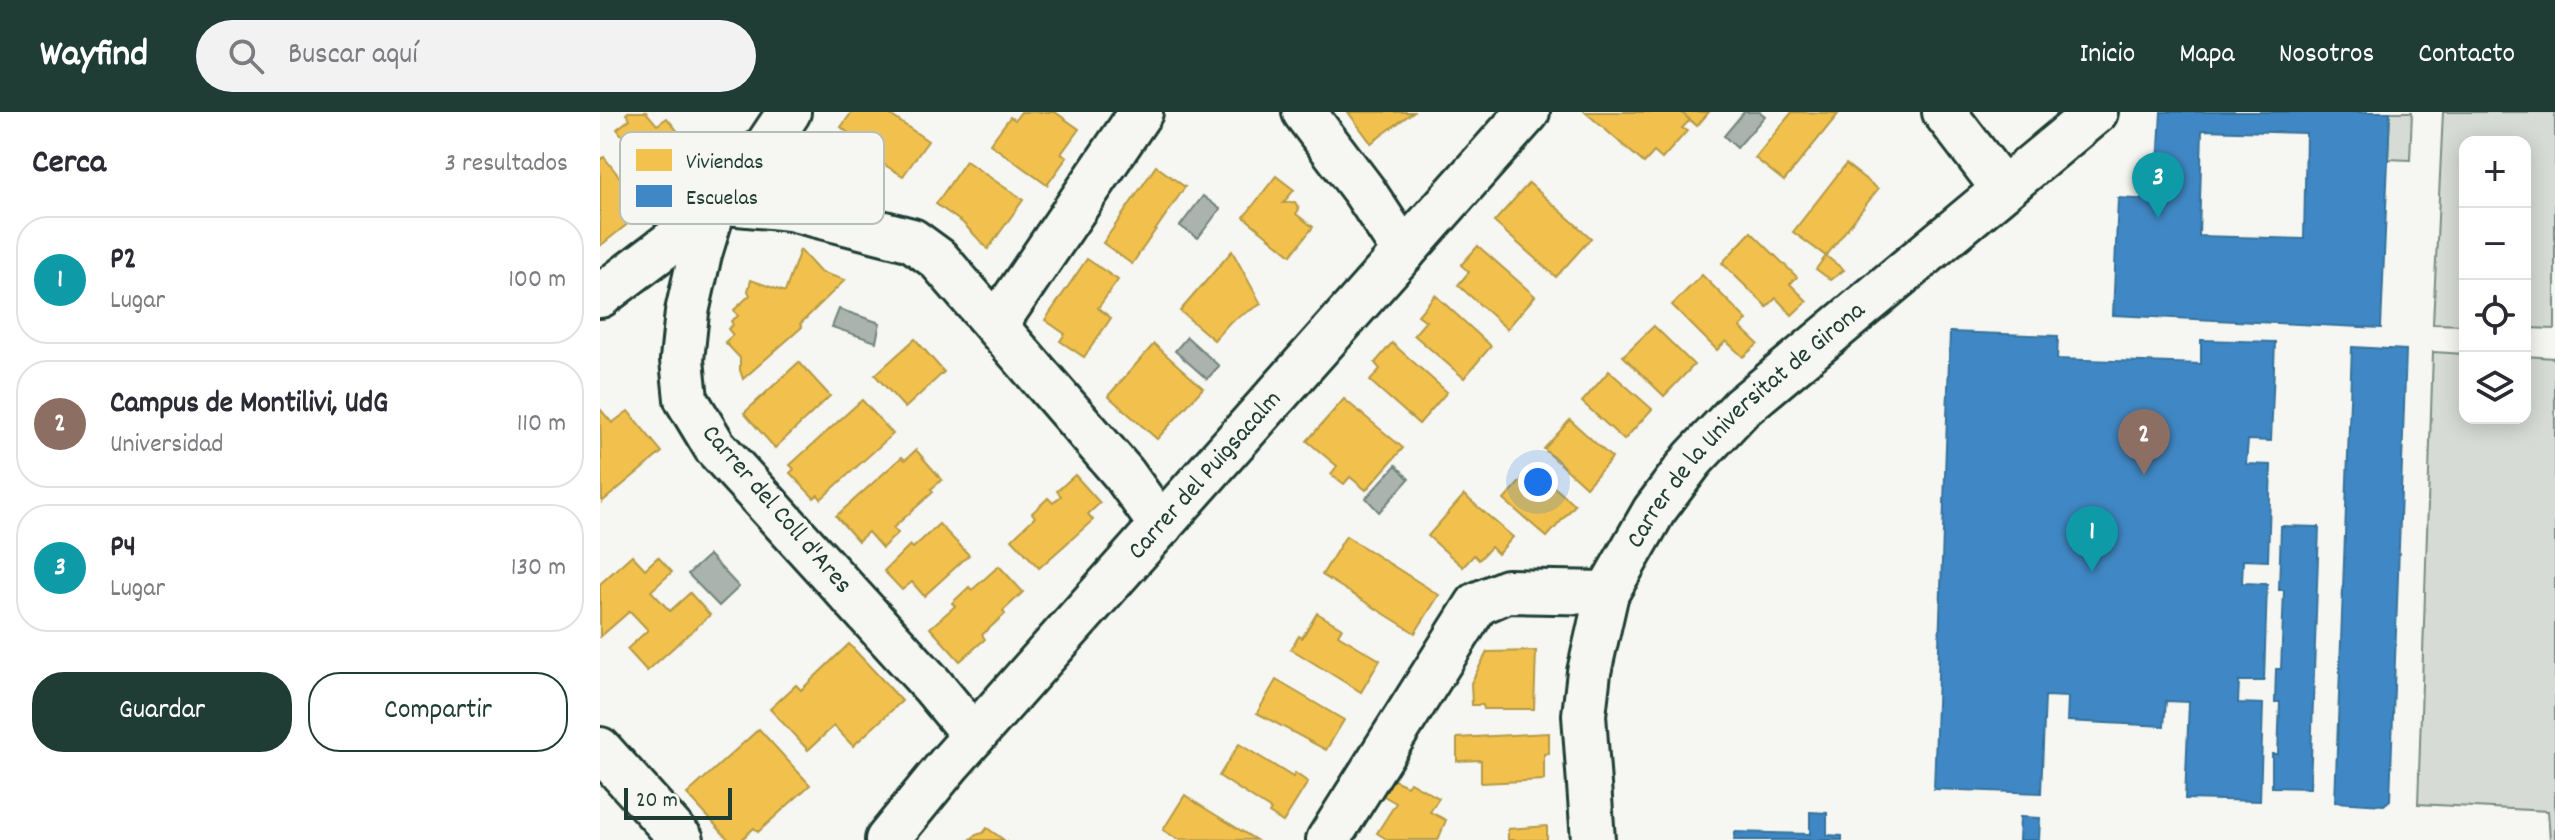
<!DOCTYPE html>
<html lang="es">
<meta charset="utf-8">
<style>
body{margin:0;font-family:Dekko,sans-serif;background:#f2f2f3;color:#2b2b33}
.controls{position:absolute;right:24px;top:24px;display:grid;overflow:hidden;border-radius:16px;box-shadow:0 4px 20px #0003}
.controls button{width:72px;height:72px;display:grid;place-items:center;padding:0;border:0;border-bottom:2px solid #e1e1e2;background:#fff;color:#2b2b33;font:40px sans-serif}
.scale{position:absolute;left:24px;bottom:20px;width:108px;box-sizing:border-box;padding-left:8px;border:4px solid #1f3d34;border-top:0;font-size:22px;line-height:28px;white-space:nowrap;color:#1f3d34;-webkit-text-stroke:6px #f6f6f2;paint-order:stroke}
.you{position:absolute;left:938px;top:370px;width:28px;height:28px;margin:-20px;border:6px solid #fff;border-radius:50%;background:#1a73e8;box-shadow:0 0 0 12px #1a73e833}
.badge{display:grid;place-items:center;width:52px;height:52px;border-radius:50%;background:#1f3d34;color:#fff;font-size:26px;font-weight:700}
.pin{position:absolute;translate:-50% -66px;filter:drop-shadow(0 2px 4px #0008)}
.pin::after{content:'';position:absolute;top:42px;width:28px;height:24px;background:inherit;clip-path:polygon(0 0,100% 0,50% 100%)}
.list{margin:0;padding:0;list-style:none}
h2{display:flex;justify-content:space-between;align-items:center;height:104px;margin:0;padding:0 32px;font-size:34px}
h2 small{font-size:26px;font-weight:400;color:#7c7c81}
.list li{display:grid;grid-template-columns:52px 1fr auto;gap:24px;align-items:center;box-sizing:border-box;height:128px;margin:0 16px 16px;padding:0 16px;border:2px solid #e1e1e2;border-radius:32px}
.list b{display:block;font-size:30px;white-space:nowrap}
.list p{margin:0;font-size:26px;white-space:nowrap;color:#7c7c81}
.list em{font-size:26px;font-style:normal;color:#7c7c81}
.actions{display:flex;gap:16px;padding:24px 32px}
.actions a{flex:1;padding:18px 0;border:2px solid #1f3d34;border-radius:32px;text-align:center;font-size:28px;color:#1f3d34}
.actions .main{background:#1f3d34;color:#fff}
.icon{flex:none;width:44px;height:44px;fill:none;stroke:currentColor;stroke-width:2;stroke-linecap:round;stroke-linejoin:round}
.map{position:relative;flex:none;width:1955px;height:728px;overflow:hidden}
header{display:flex;align-items:center;gap:48px;box-sizing:border-box;height:112px;padding:0 40px;background:#1f3d34;color:#fff}
header strong{font-size:38px}
nav{display:flex;gap:44px;margin-inline-start:auto;font-size:28px}
.search{width:560px;height:72px;background:#f2f2f3;display:flex;align-items:center;gap:20px;box-sizing:border-box;padding:0 28px;border-radius:44px;color:#7c7c81;font-size:30px}
main{display:flex}
aside{flex:1;background:#fff}
.map>svg:first-child{display:block}
.green{fill:#d6dbd6;stroke:#7a8c85;stroke-width:2}
.water{fill:#aab3ae;stroke:#72847d;stroke-width:2}
.homes{fill:#f2c14e;stroke:#b39946;stroke-width:2}
.schools{fill:#3f88c5;stroke:#35729a;stroke-width:2;fill-rule:evenodd}
.lines{fill:none;stroke-linecap:round;stroke-linejoin:round}
.street-casing{stroke:#1f3d34;stroke-width:48}
.street{stroke:#f6f6f2;stroke-width:42}
.labels{text-anchor:middle;dominant-baseline:central;stroke-width:8;stroke-linejoin:round;paint-order:stroke}
.street-label{font-size:26px;fill:#1f3d34;stroke:#f6f6f2}
.key{fill:#f6f6f2;stroke:#b6beb9;stroke-width:2}
.key-label{font-size:22px;fill:#1f3d34}
</style>
<header>
<strong>Wayfind</strong>
<div class="search"><svg class="icon" aria-label="search" viewBox="0 0 24 24"><circle cx="10" cy="10" r="6"/><path d="M15 15l6 6"/></svg>Buscar aquí</div>
<nav><a>Inicio</a><a>Mapa</a><a>Nosotros</a><a>Contacto</a></nav>
</header>
<main>
<aside>
<h2>Cerca<small>3 resultados</small></h2>
<ul class="list">
<li><span class="badge" style="background:#0f9aa8">1</span><div><b>P2</b><p>Lugar</p></div><em>100 m</em></li>
<li><span class="badge" style="background:#8d6e63">2</span><div><b>Campus de Montilivi, UdG</b><p>Universidad</p></div><em>110 m</em></li>
<li><span class="badge" style="background:#0f9aa8">3</span><div><b>P4</b><p>Lugar</p></div><em>130 m</em></li>
</ul>
<div class="actions"><a class="main">Guardar</a><a>Compartir</a></div>
</aside>
<div class="map">
<svg width="1955" height="728" viewBox="0 0 1955 728">
<rect width="100%" height="100%" fill="#f6f6f2"/>
<filter id="ink" filterUnits="userSpaceOnUse"><feTurbulence type="fractalNoise" baseFrequency=".0125" numOctaves="2"/><feDisplacementMap in="SourceGraphic" scale="16" xChannelSelector="R" yChannelSelector="G"/><feConvolveMatrix kernelMatrix="1 2 1 2 8 2 1 2 1" color-interpolation-filters="sRGB"/></filter>
<g filter="url(#ink)">
<g class="green">
<polygon points="1790,0 1812,0 1810,48 1788,47"/>
<polygon points="1843,0 1955,0 1955,217 1925,216 1925,30 1865,30 1865,213 1833,212"/>
<polygon points="1833,240 1865,242 1865,306 1925,306 1925,244 1955,246 1955,728 1950,728 1948,699 1818,692"/>
</g>
<g class="water">
<polygon points="1144,0 1160,0 1165,4 1137,36 1124,24"/>
<polygon points="603,84 620,97 598,126 580,114"/>
<polygon points="239,197 280,211 276,230 232,215"/>
<polygon points="587,225 619,254 607,267 575,239"/>
<polygon points="796,353 809,367 779,400 766,386"/>
<polygon points="109,443 139,475 119,494 88,462"/>
</g>
<g class="homes">
<polygon points="28,0 46,0 57,13 67,6 97,43 82,60 77,56 58,71 17,17 30,7 26,2"/>
<polygon points="252,0 286,0 328,29 303,64 278,49 275,80 217,70 221,35 271,39 241,15"/>
<polygon points="421,0 455,0 479,17 461,42 467,45 447,73 390,32 410,5 415,8"/>
<polygon points="748,0 813,0 771,31"/>
<polygon points="985,0 1081,0 1090,8 1082,16 1087,19 1062,47 1054,40 1044,51"/>
<polygon points="1081,0 1109,0 1097,14"/>
<polygon points="1192,0 1239,1 1184,69 1155,46"/>
<polygon points="4,45 45,98 0,134 0,48"/>
<polygon points="366,49 423,88 388,137 363,111 336,92"/>
<polygon points="1246,52 1278,77 1226,144 1193,120"/>
<polygon points="556,54 585,75 532,152 503,131"/>
<polygon points="676,64 694,78 683,91 695,90 699,97 696,102 713,115 691,143 644,105"/>
<polygon points="929,71 991,126 956,165 894,110"/>
<polygon points="1151,120 1197,165 1190,172 1207,189 1192,203 1176,186 1167,195 1122,151"/>
<polygon points="878,134 935,184 907,217 858,173 869,160 861,153"/>
<polygon points="200,138 220,160 245,168 200,212 202,215 143,267 140,258 140,246 125,230 133,223 128,217 133,213 131,209 138,204 134,198 150,183 148,179 151,168 185,180"/>
<polygon points="632,139 661,192 630,210 614,228 580,199"/>
<polygon points="1226,144 1244,158 1231,168 1216,157"/>
<polygon points="487,147 518,168 498,196 511,206 484,245 460,229 465,222 445,208"/>
<polygon points="1102,163 1147,208 1140,215 1158,232 1143,245 1126,229 1117,238 1072,193"/>
<polygon points="835,183 891,234 864,266 814,223 826,209 818,203"/>
<polygon points="1054,214 1094,253 1064,284 1023,244"/>
<polygon points="315,227 344,260 305,296 275,263"/>
<polygon points="792,231 847,280 819,312 770,269 780,257 775,251"/>
<polygon points="554,232 603,276 557,327 508,284"/>
<polygon points="199,250 230,284 175,336 144,301"/>
<polygon points="1009,259 1052,297 1024,328 982,290"/>
<polygon points="744,287 803,336 766,378 750,365 744,372 731,362 737,354 707,329"/>
<polygon points="262,288 293,322 221,387 218,383 214,386 190,361 194,357 190,353"/>
<polygon points="0,297 12,311 28,299 62,340 2,390"/>
<polygon points="970,308 1012,346 986,375 944,337"/>
<polygon points="316,338 342,368 331,377 333,380 293,416 298,421 282,436 268,420 258,429 236,404 302,345 305,348"/>
<polygon points="932,356 975,393 947,425 904,388"/>
<polygon points="475,363 500,391 488,402 493,408 439,456 412,427 435,405 432,401 448,386 453,391 461,384 457,379"/>
<polygon points="864,383 913,425 898,442 891,435 879,448 874,443 863,455 828,424"/>
<polygon points="339,412 369,443 324,484 312,470 302,478 284,459 310,433 313,436"/>
<polygon points="746,424 839,483 815,521 722,463"/>
<polygon points="32,443 45,457 58,445 72,460 51,479 70,499 90,481 110,503 47,559 27,537 48,518 30,499 0,525 0,472"/>
<polygon points="399,454 423,480 403,499 405,502 382,523 385,527 360,549 330,516 355,494 352,491 369,475 372,478"/>
<polygon points="717,501 742,516 738,523 780,548 761,580 691,537 699,524 702,526"/>
<polygon points="249,532 302,589 253,634 234,614 208,638 170,597 196,573 201,578"/>
<polygon points="936,539 934,597 884,597 883,593 872,593 871,571 887,540"/>
<polygon points="676,568 744,608 726,638 657,601"/>
<polygon points="159,617 210,673 158,720 154,716 141,728 129,728 87,682"/>
<polygon points="949,621 949,641 944,642 944,668 881,671 881,648 857,649 857,626"/>
<polygon points="639,632 693,665 695,661 708,670 683,710 669,701 671,698 619,664"/>
<polygon points="792,667 807,674 810,670 839,686 830,700 846,708 838,728 788,728 777,721 796,691 782,683"/>
<polygon points="585,683 598,692 656,728 577,727 563,718"/>
<polygon points="947,714 947,728 908,728 908,717"/>
<polygon points="387,716 397,723 404,728 370,728 376,723 383,721"/>
</g>
<g class="schools">
<path d="M1790,0L1781,216L1513,203L1518,86L1556,88L1561,0ZM1602,18L1706,21L1704,127L1599,124Z"/>
<polygon points="1350,220 1458,224 1457,247 1601,252 1601,228 1675,230 1671,329 1648,328 1646,352 1671,353 1668,449 1643,448 1642,471 1667,472 1664,569 1639,569 1638,591 1663,592 1660,689 1585,687 1589,590 1566,589 1564,614 1467,609 1468,585 1445,584 1441,681 1334,677"/>
<polygon points="1752,235 1806,238 1790,688 1784,693 1735,690"/>
<polygon points="1681,414 1719,415 1710,676 1672,675 1672,642 1678,642 1680,590 1675,590 1676,557 1681,557 1684,478 1679,478"/>
<polygon points="1210,700 1227,701 1227,723 1242,724 1242,728 1134,728 1135,720 1210,722"/>
<polygon points="1420,705 1440,706 1439,728 1419,728"/>
</g>
<g class="lines">
<defs>
<g id="street">
<polyline points="704,0 764,79 804,140"/>
<polyline points="1344,0 1403,77"/>
<polyline points="0,184 82,122 151,57 189,0"/>
<polyline points="396,213 541,0"/>
<polyline points="374,624 332,573 115,335 86,287 82,248 87,200 100,142 116,90 190,97 257,114 312,128 338,147 524,362 561,414"/>
<polyline points="0,637 82,728"/>
<path id="s1" d="M287,728L349,652L928,0"/>
<polyline points="728,728 877,492 907,479 1007,481"/>
<path id="s2" d="M993,728L984,603L989,560L1007,481L1054,399L1093,347L1141,296L1496,0"/>
</g>
</defs>
<use href="#street" class="street-casing"/>
<use href="#street" class="street"/>
</g>
</g>
<g class="labels">
<g class="street-label">
<text stroke="none"><textPath href="#s2" startOffset="470">Carrer de la Universitat de Girona</textPath></text>
<text stroke="none"><textPath href="#s1" startOffset="484">Carrer del Puigsacalm</textPath></text>
<text transform="translate(176 398) rotate(49)">Carrer del Coll d'Ares</text>
</g>
</g>
<rect x="20" y="20" width="264" height="92" rx="12" class="key"/>
<rect x="36" y="37" width="36" height="22" fill="#f2c14e"/>
<rect x="36" y="73" width="36" height="22" fill="#3f88c5"/>
<g class="key-label">
<text x="86" y="56">Viviendas</text>
<text x="86" y="92">Escuelas</text>
</g>
</svg>
<div class="controls">
<button>+</button>
<button>−</button>
<button><svg class="icon" aria-label="locate" viewBox="0 0 24 24"><circle cx="12" cy="12" r="6"/><path d="M12 2v4M12 18v4M2 12h4M18 12h4"/></svg></button>
<button><svg class="icon" aria-label="layers" viewBox="0 0 24 24"><path d="M12 4l9 5-9 5-9-5zM3 14l9 5 9-5"/></svg></button>
</div>
<div class="scale">20 m</div>
<div class="you"></div>
<div class="pin badge" style="left:1492px;top:460px;background:#0f9aa8">1</div>
<div class="pin badge" style="left:1544px;top:363px;background:#8d6e63">2</div>
<div class="pin badge" style="left:1558px;top:106px;background:#0f9aa8">3</div>
</div>
</main>
